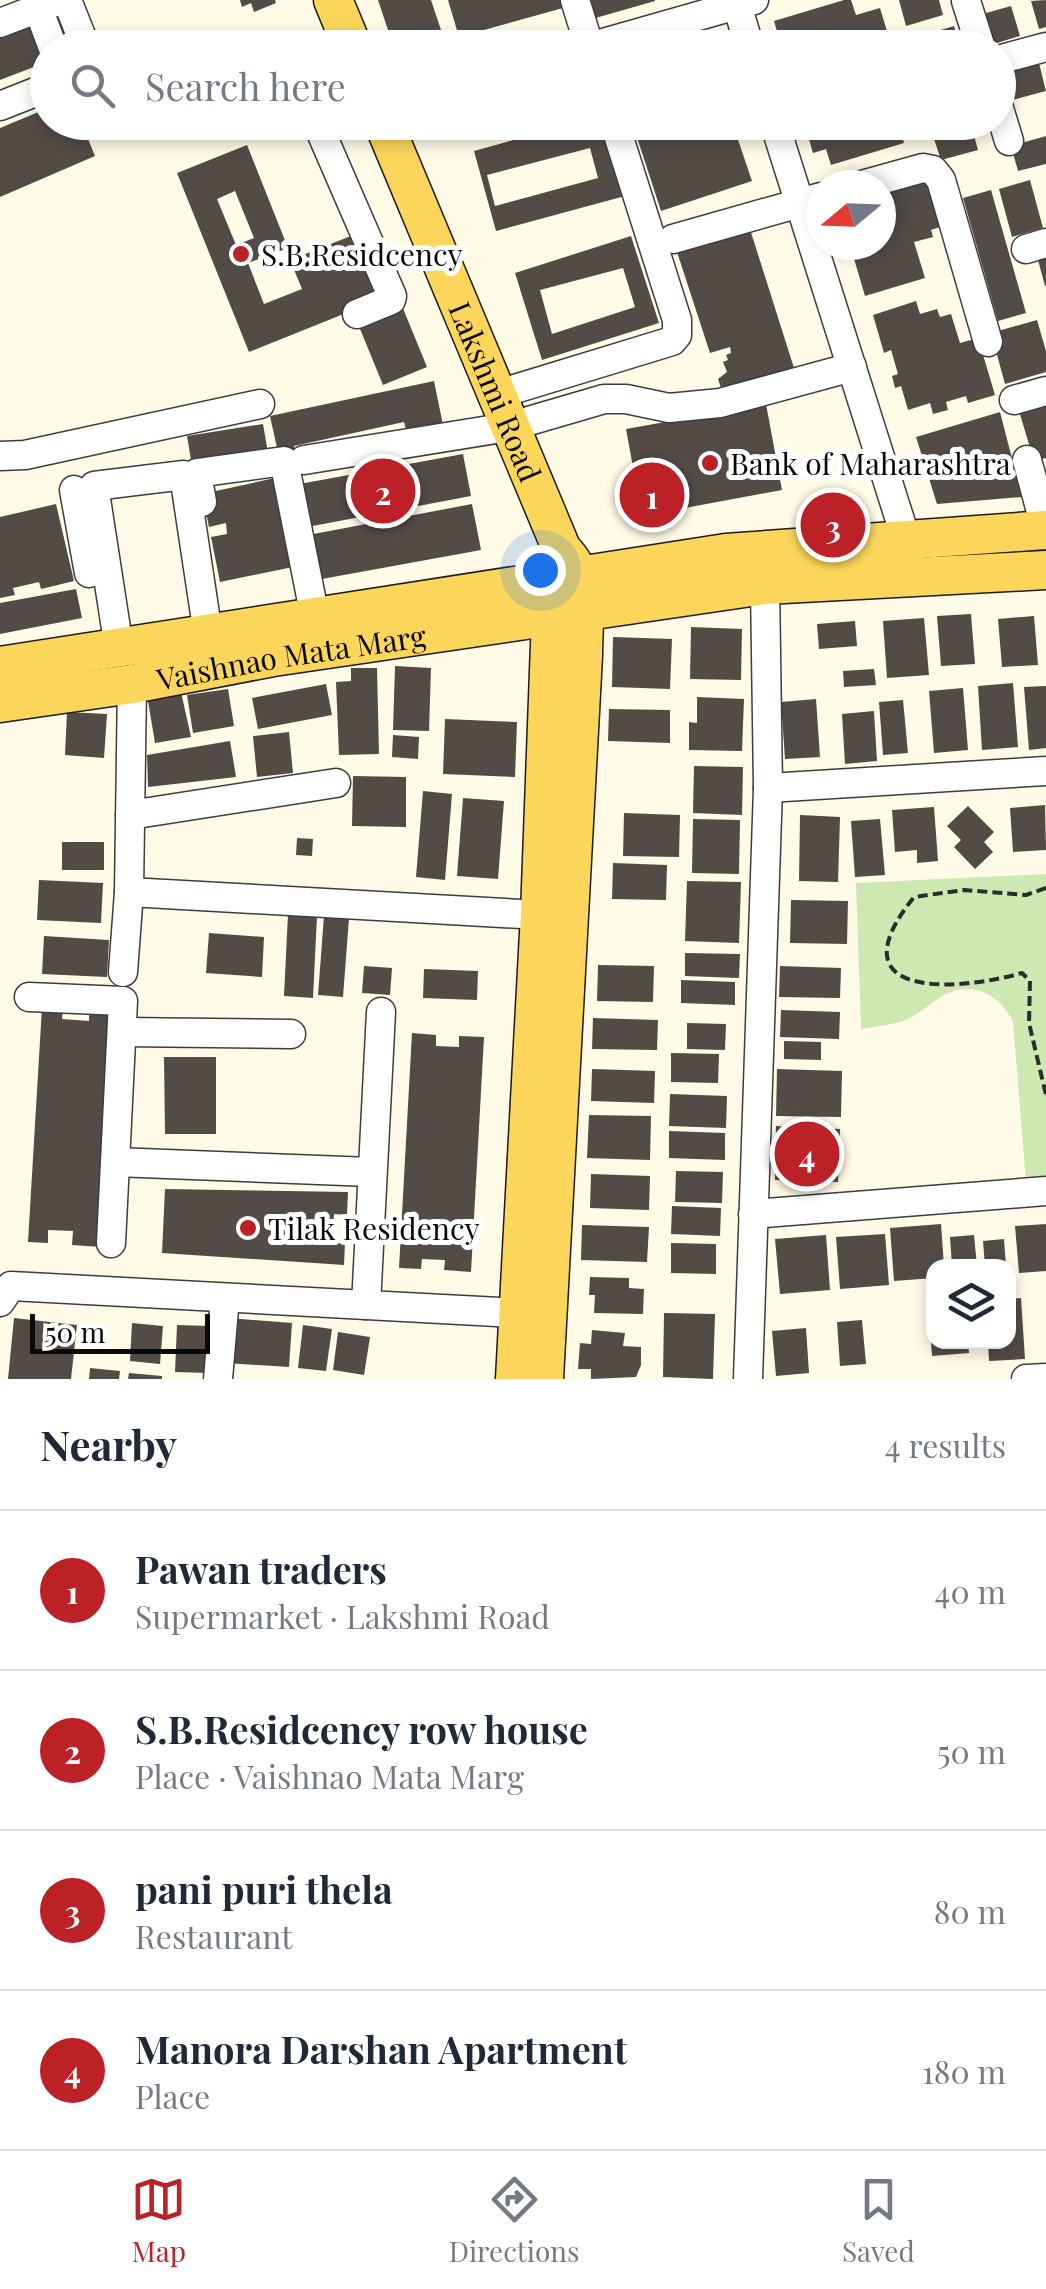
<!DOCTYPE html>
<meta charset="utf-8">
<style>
body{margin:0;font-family:"Playfair Display",serif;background:#f2f2f3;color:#1f2937}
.controls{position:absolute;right:30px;bottom:30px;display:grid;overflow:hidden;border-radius:20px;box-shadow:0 5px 15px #0003}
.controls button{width:90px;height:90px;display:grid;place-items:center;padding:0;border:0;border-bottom:2px solid #e0e1e3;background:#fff;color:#1f2937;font:50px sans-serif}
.compass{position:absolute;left:806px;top:170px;width:90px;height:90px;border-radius:50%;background:#fff;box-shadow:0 5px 15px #0003;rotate:251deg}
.scale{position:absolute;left:30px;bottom:25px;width:180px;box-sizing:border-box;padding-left:10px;border:5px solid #0a0a0a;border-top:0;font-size:28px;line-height:35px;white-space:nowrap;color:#0a0a0a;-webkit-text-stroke:8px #fff;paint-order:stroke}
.you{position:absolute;left:540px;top:570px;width:35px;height:35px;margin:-25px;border:8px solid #fff;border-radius:50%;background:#1a73e8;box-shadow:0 0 0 15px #1a73e833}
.badge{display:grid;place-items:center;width:65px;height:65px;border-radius:50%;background:#bb2127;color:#fff;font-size:32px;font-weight:700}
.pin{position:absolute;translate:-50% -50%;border:5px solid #fff;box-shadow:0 2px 10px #0006}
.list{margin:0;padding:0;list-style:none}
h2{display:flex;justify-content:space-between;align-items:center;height:130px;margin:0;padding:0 40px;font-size:42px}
h2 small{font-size:32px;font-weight:400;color:#747a83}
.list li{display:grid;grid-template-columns:65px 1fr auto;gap:30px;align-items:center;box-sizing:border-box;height:160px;padding:0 40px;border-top:2px solid #e0e1e3}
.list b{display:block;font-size:38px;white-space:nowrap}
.list p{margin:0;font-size:32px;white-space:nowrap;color:#747a83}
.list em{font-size:32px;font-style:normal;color:#747a83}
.icon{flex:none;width:55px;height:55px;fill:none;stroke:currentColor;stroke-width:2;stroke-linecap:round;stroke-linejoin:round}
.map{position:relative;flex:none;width:1046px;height:1379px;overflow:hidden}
.search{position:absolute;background:#fff;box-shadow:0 5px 15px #0003;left:30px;right:30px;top:30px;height:110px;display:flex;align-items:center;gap:25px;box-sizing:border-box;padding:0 35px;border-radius:55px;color:#747a83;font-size:38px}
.sheet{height:770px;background:#fff}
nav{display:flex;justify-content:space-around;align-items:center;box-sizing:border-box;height:140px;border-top:2px solid #e0e1e3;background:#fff;font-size:28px;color:#747a83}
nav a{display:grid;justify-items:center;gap:5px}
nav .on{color:#bb2127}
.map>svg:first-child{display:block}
.green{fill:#cde9b1}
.building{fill:#534b46;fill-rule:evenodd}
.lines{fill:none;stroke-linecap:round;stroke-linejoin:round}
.minor-casing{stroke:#3d3d3d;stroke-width:31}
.major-casing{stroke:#1b1b1b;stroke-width:41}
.path{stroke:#2c2c2c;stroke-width:4;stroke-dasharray:10 5;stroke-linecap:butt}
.minor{stroke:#fff;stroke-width:28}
.major{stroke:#fbd65b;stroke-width:38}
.poi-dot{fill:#bb2127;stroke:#fff;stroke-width:4}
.labels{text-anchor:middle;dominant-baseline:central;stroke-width:10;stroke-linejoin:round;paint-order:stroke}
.poi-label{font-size:30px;fill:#0a0a0a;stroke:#fff;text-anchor:start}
.street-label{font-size:30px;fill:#0a0a0a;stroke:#fff}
</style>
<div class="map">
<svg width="1046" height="1379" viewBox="0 0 1046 1379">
<rect width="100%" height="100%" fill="#fffbe7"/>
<path class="green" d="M1046,874V1180L1026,1182L1013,1022C1002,997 976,981 948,993C934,1000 922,1012 908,1019C894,1025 876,1026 861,1029L856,883Z"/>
<g class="building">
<polygon points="240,0 275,0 276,3 254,12 251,3 242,7"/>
<polygon points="378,0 431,0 447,48 394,48"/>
<polygon points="448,0 561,0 563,8 459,37"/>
<polygon points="579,0 655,0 655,1 585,21"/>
<polygon points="844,0 851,0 856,15 880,8 892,48 782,48 774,21"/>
<polygon points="899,0 939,0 943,15 906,26"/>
<polygon points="1046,0 1046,27 1039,29 1031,1"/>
<polygon points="1011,6 1020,36 987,46 979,15"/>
<polygon points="29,12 47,62 0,80 0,24"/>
<polygon points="954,26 960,48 910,48 908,40"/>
<polygon points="295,37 299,48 270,48"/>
<polygon points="1039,63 1046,91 1009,101 1002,74"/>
<polygon points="48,108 48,122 81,122 95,156 0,197 0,128"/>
<path d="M578,122H605L625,196L496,231L474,151ZM590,148L598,178L495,206L487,175Z"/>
<polygon points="632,122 732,122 752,181 661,211"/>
<polygon points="804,122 915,122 916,126 900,130 904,143 831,165 826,149 813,153"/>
<polygon points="932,122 968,122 968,124 935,133"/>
<polygon points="972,128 978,150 941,160 934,139"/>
<polygon points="1046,136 1046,164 1018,171 1011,146"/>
<path d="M247,145L288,248L248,263L264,304L302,289L290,260L356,234L381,299L249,352L177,173ZM235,191L254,238L236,245L217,199Z"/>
<polygon points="928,171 943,226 931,230 933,237 914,242 925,278 865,296 850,245 881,245 881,185"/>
<polygon points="1030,180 1043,228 1012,237 999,189"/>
<polygon points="991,190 1026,313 998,321 963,198"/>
<polygon points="749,226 794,368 722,391 718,379 727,372 723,362 728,360 726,355 731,353 730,347 710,353 676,249"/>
<path d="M631,236L659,323L542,360L515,273ZM623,268L635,307L552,334L540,290Z"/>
<polygon points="1046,258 1046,286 1045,286 1038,260"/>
<polygon points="916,301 920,314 937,309 940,317 951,314 960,343 978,338 995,395 968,403 966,396 946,402 948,410 933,414 930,403 908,410 901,386 895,388 892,376 898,374 891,350 884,353 873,315"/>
<polygon points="402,306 427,367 383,385 358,324"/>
<polygon points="1037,320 1046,351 1046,372 1005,384 991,333"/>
<polygon points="434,381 443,425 407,433 404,422 294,446 296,453 279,457 270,416"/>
<polygon points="1046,403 1046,458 1034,461 1019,411"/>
<polygon points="766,404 782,490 642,516 626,429"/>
<polygon points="1000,412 1022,497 937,504 916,437"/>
<polygon points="263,424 268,453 192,466 187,436"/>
<polygon points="463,454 471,496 302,528 294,485"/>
<polygon points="275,478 293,567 220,582 211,537 227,534 226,523 209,527 202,494"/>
<polygon points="56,504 74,581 41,589 39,582 13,588 15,595 0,598 0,517"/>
<polygon points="472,504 481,550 311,581 303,536"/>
<polygon points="76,589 82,618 0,634 0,603"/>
<polygon points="971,614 975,664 941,666 937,616"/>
<polygon points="1034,616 1038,665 1002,667 998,619"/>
<polygon points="924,618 929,675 887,678 883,621"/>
<polygon points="855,621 857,646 819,649 817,624"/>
<polygon points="691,627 742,629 741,680 690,679"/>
<polygon points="613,637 672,639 670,689 612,687"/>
<polygon points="395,666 431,668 429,731 393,730"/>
<polygon points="351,668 377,668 379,754 339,755 336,682 351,681"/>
<polygon points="874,669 876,685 844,687 843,671"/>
<polygon points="1013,683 1018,747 982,750 978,686"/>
<polygon points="326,684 332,715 258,729 252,698"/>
<polygon points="1046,686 1046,748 1029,750 1024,687"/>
<polygon points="963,688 968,750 934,753 929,691"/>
<polygon points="228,689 234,726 193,733 187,695"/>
<polygon points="181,692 191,737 155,743 148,701"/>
<polygon points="697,697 744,699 742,751 689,750 689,722 697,723"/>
<polygon points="816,699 820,757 785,759 781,702"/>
<polygon points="903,700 908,753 883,755 879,702"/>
<polygon points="609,709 670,710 670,743 608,741"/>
<polygon points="874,711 877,761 845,764 842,714"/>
<polygon points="67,712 107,714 104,758 65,755"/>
<polygon points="445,719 517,722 515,777 443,774"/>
<polygon points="289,732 293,773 257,777 253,736"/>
<polygon points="393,735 419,737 418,759 392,757"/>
<polygon points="230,741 236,777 148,787 147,755"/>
<polygon points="694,766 743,767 742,815 693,813"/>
<polygon points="353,776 406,777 406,827 352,826"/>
<polygon points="423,791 452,794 445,880 416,877"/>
<polygon points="463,798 504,801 498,879 457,876"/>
<polygon points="1045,805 1046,850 1013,852 1010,808"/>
<polygon points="968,806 994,832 984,842 993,852 975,869 954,847 961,840 947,826"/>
<polygon points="934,807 938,861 917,863 917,850 895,852 892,810"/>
<polygon points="624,813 680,815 679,857 623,856"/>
<polygon points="800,815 840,817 838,882 799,881"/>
<polygon points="693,819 740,820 739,874 692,873"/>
<polygon points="880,819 885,875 855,877 851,821"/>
<polygon points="297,838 313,839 312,856 296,855"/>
<rect x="62" y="842" width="42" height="28"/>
<polygon points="613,863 667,865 666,900 612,899"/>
<polygon points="39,880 103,883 101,923 37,920"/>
<polygon points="687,881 741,882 739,943 685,941"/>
<polygon points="791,900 848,901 847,944 790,943"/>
<polygon points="288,914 317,916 313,998 284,996"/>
<polygon points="324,916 349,918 343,997 318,995"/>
<polygon points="209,933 264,937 262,977 206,973"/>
<polygon points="44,936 109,940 107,977 42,974"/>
<polygon points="685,953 740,954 739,978 685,976"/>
<polygon points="598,965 654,966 653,1002 597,1001"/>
<polygon points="364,966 392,968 390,995 362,993"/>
<polygon points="780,966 841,968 840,998 779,997"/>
<polygon points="424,969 478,971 477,1000 423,998"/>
<polygon points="681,980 735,982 735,1005 681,1003"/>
<polygon points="42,1007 63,1008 62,1019 89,1021 89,1010 116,1011 102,1247 72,1245 73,1231 48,1230 48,1243 28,1242"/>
<polygon points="781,1010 840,1012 839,1039 780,1037"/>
<polygon points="593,1018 658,1020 657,1050 592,1049"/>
<polygon points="687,1023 726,1024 725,1050 687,1049"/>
<polygon points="412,1033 436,1035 436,1046 459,1047 459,1036 484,1037 471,1272 444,1270 445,1260 422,1259 421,1269 399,1268"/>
<polygon points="784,1041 821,1042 821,1060 784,1059"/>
<polygon points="671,1053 719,1054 718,1083 671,1082"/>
<polygon points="164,1057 216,1057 216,1134 165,1134"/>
<polygon points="592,1069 655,1071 654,1103 591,1101"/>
<polygon points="777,1069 842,1071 841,1117 776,1116"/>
<polygon points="670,1094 727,1096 726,1128 669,1126"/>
<polygon points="589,1115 651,1116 650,1160 587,1158"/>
<polygon points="776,1126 840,1129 838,1182 775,1180"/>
<polygon points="669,1131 725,1133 725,1160 669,1158"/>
<polygon points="676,1171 723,1172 722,1203 675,1202"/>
<polygon points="591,1174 650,1176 649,1210 590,1208"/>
<polygon points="165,1189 348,1192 347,1215 334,1214 332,1241 345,1242 344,1265 162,1253"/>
<polygon points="672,1206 721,1208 720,1236 671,1234"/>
<polygon points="941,1224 944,1266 934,1266 934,1278 894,1281 890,1228"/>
<polygon points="1046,1224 1046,1271 1019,1273 1015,1226"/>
<polygon points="582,1225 649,1227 647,1262 581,1260"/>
<polygon points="885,1234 889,1285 840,1289 836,1237"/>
<polygon points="826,1235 830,1290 780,1294 775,1239"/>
<polygon points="974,1235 977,1266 952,1266 950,1237"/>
<polygon points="1004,1239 1006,1266 985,1266 983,1241"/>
<polygon points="671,1243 716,1244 716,1274 671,1273"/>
<polygon points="590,1277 629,1278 629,1288 644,1289 643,1314 594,1313 595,1295 589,1295"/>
<polygon points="1021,1298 1025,1359 989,1361 988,1342 1008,1342 1008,1299"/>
<polygon points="934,1305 934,1337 931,1337 928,1306"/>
<polygon points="664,1313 715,1314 713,1379 663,1377"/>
<polygon points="14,1318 77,1325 71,1379 8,1379"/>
<polygon points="229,1318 292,1323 289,1367 226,1363"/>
<polygon points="862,1320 866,1364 840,1366 837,1322"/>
<polygon points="132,1323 163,1326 160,1364 130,1361"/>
<polygon points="177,1325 211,1326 208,1373 175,1372"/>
<polygon points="303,1325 332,1329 326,1371 298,1368"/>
<polygon points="806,1328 809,1373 776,1376 772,1331"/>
<polygon points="592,1330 625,1333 623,1346 641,1347 641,1365 636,1377 591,1379 591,1369 578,1369 580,1343 591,1344"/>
<polygon points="338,1332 370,1337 364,1375 333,1370"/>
<polygon points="931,1342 968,1342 969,1353 932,1356"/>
<polygon points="90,1368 120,1371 119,1379 89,1379"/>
<polygon points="129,1373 162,1376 162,1379 128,1379"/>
</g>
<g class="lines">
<defs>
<g id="minor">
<polyline points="67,0 86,48"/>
<polyline points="575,0 590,48"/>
<polyline points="966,1 981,48"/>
<polyline points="737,5 750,48"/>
<polyline points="38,8 53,48"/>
<polyline points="0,23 60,0"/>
<polyline points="586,48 754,0"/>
<polyline points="998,60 1046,47"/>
<polyline points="998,105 1009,141"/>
<polyline points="0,106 48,87"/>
<polyline points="340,122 320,130 392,296 391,300 357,314"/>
<polyline points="774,122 906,539"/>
<polyline points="862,185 923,168 933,170 941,180 988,342"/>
<polyline points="673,239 821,197"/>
<polyline points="1026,249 1046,243"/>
<polyline points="495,395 672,341 677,335 677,320 614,122"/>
<polyline points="1014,400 1046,391"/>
<polyline points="0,456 25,455 260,404"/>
<polyline points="304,460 508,427 604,399 626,399 669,408 720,403 852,367"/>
<polyline points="1027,460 1046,530"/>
<polyline points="74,490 89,573"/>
<polyline points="202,502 197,473 284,461 315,617"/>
<polyline points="119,648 94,486 184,475 208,634"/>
<polyline points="768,788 1046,771"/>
<polyline points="130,815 336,783"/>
<polyline points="129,892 557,916"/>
<polyline points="123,972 129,892 132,684"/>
<polyline points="29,997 123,1001 111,1243"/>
<polyline points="122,1032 291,1034"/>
<polyline points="115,1162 371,1172"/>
<polyline points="753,1214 1046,1191"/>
<polyline points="0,1302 11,1286 536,1314"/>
<polyline points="366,1305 381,1012"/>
<polyline points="218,1379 225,1298"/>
<polyline points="748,1379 768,788 765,585"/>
<polyline points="1026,1379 1046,1378"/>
</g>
<g id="major">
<polyline points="333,0 353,48"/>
<path id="s1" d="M383,122L562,550C591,577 583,620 583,656L544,1379"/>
<polyline points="0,666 726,553 1046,530"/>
<path id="s2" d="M0,703L132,684L273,657L765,585L1046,570"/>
<polyline points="515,1379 540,914 552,590"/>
</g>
</defs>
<use href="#minor" class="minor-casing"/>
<use href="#major" class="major-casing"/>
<path class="path" d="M1046,888L1026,895L964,890L914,897C832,999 955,992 1022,973L1030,981L1029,1023L1046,1095"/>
<use href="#minor" class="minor"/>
<use href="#major" class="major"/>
</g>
<g class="poi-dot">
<circle cx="241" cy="254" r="10"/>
<circle cx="710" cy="463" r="10"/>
<circle cx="248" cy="1228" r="10"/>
</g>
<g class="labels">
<g class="poi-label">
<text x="261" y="254">S.B.Residcency</text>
<text x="730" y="463">Bank of Maharashtra</text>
<text x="268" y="1228">Tilak Residency</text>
</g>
<g class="street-label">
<text stroke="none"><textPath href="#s1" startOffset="292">Lakshmi Road</textPath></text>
<text stroke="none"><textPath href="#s2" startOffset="295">Vaishnao Mata Marg</textPath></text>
</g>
</g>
</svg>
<div class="controls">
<button><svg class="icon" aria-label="layers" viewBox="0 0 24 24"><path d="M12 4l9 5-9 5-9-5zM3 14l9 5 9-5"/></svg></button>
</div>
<svg class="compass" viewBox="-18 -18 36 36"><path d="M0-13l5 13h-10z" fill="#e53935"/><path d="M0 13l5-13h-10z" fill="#747a83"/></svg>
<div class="scale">50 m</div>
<div class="you"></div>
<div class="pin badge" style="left:652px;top:495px">1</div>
<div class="pin badge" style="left:383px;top:491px">2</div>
<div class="pin badge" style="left:833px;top:525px">3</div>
<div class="pin badge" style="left:807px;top:1154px">4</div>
<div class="search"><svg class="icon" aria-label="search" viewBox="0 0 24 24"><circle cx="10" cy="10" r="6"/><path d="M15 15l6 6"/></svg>Search here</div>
</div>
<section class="sheet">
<h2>Nearby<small>4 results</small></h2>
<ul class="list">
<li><span class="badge">1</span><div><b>Pawan traders</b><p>Supermarket · Lakshmi Road</p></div><em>40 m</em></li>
<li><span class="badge">2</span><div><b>S.B.Residcency row house</b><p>Place · Vaishnao Mata Marg</p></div><em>50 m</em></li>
<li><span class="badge">3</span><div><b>pani puri thela</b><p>Restaurant</p></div><em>80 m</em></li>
<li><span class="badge">4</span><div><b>Manora Darshan Apartment</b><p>Place</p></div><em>180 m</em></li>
</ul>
</section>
<nav>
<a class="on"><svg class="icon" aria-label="map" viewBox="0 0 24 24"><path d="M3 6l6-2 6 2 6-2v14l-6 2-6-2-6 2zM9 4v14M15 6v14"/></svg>Map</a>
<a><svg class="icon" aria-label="directions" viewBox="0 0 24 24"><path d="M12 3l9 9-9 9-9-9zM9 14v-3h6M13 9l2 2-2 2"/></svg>Directions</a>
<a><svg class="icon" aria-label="saved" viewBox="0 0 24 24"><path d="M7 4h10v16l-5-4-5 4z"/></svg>Saved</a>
</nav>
